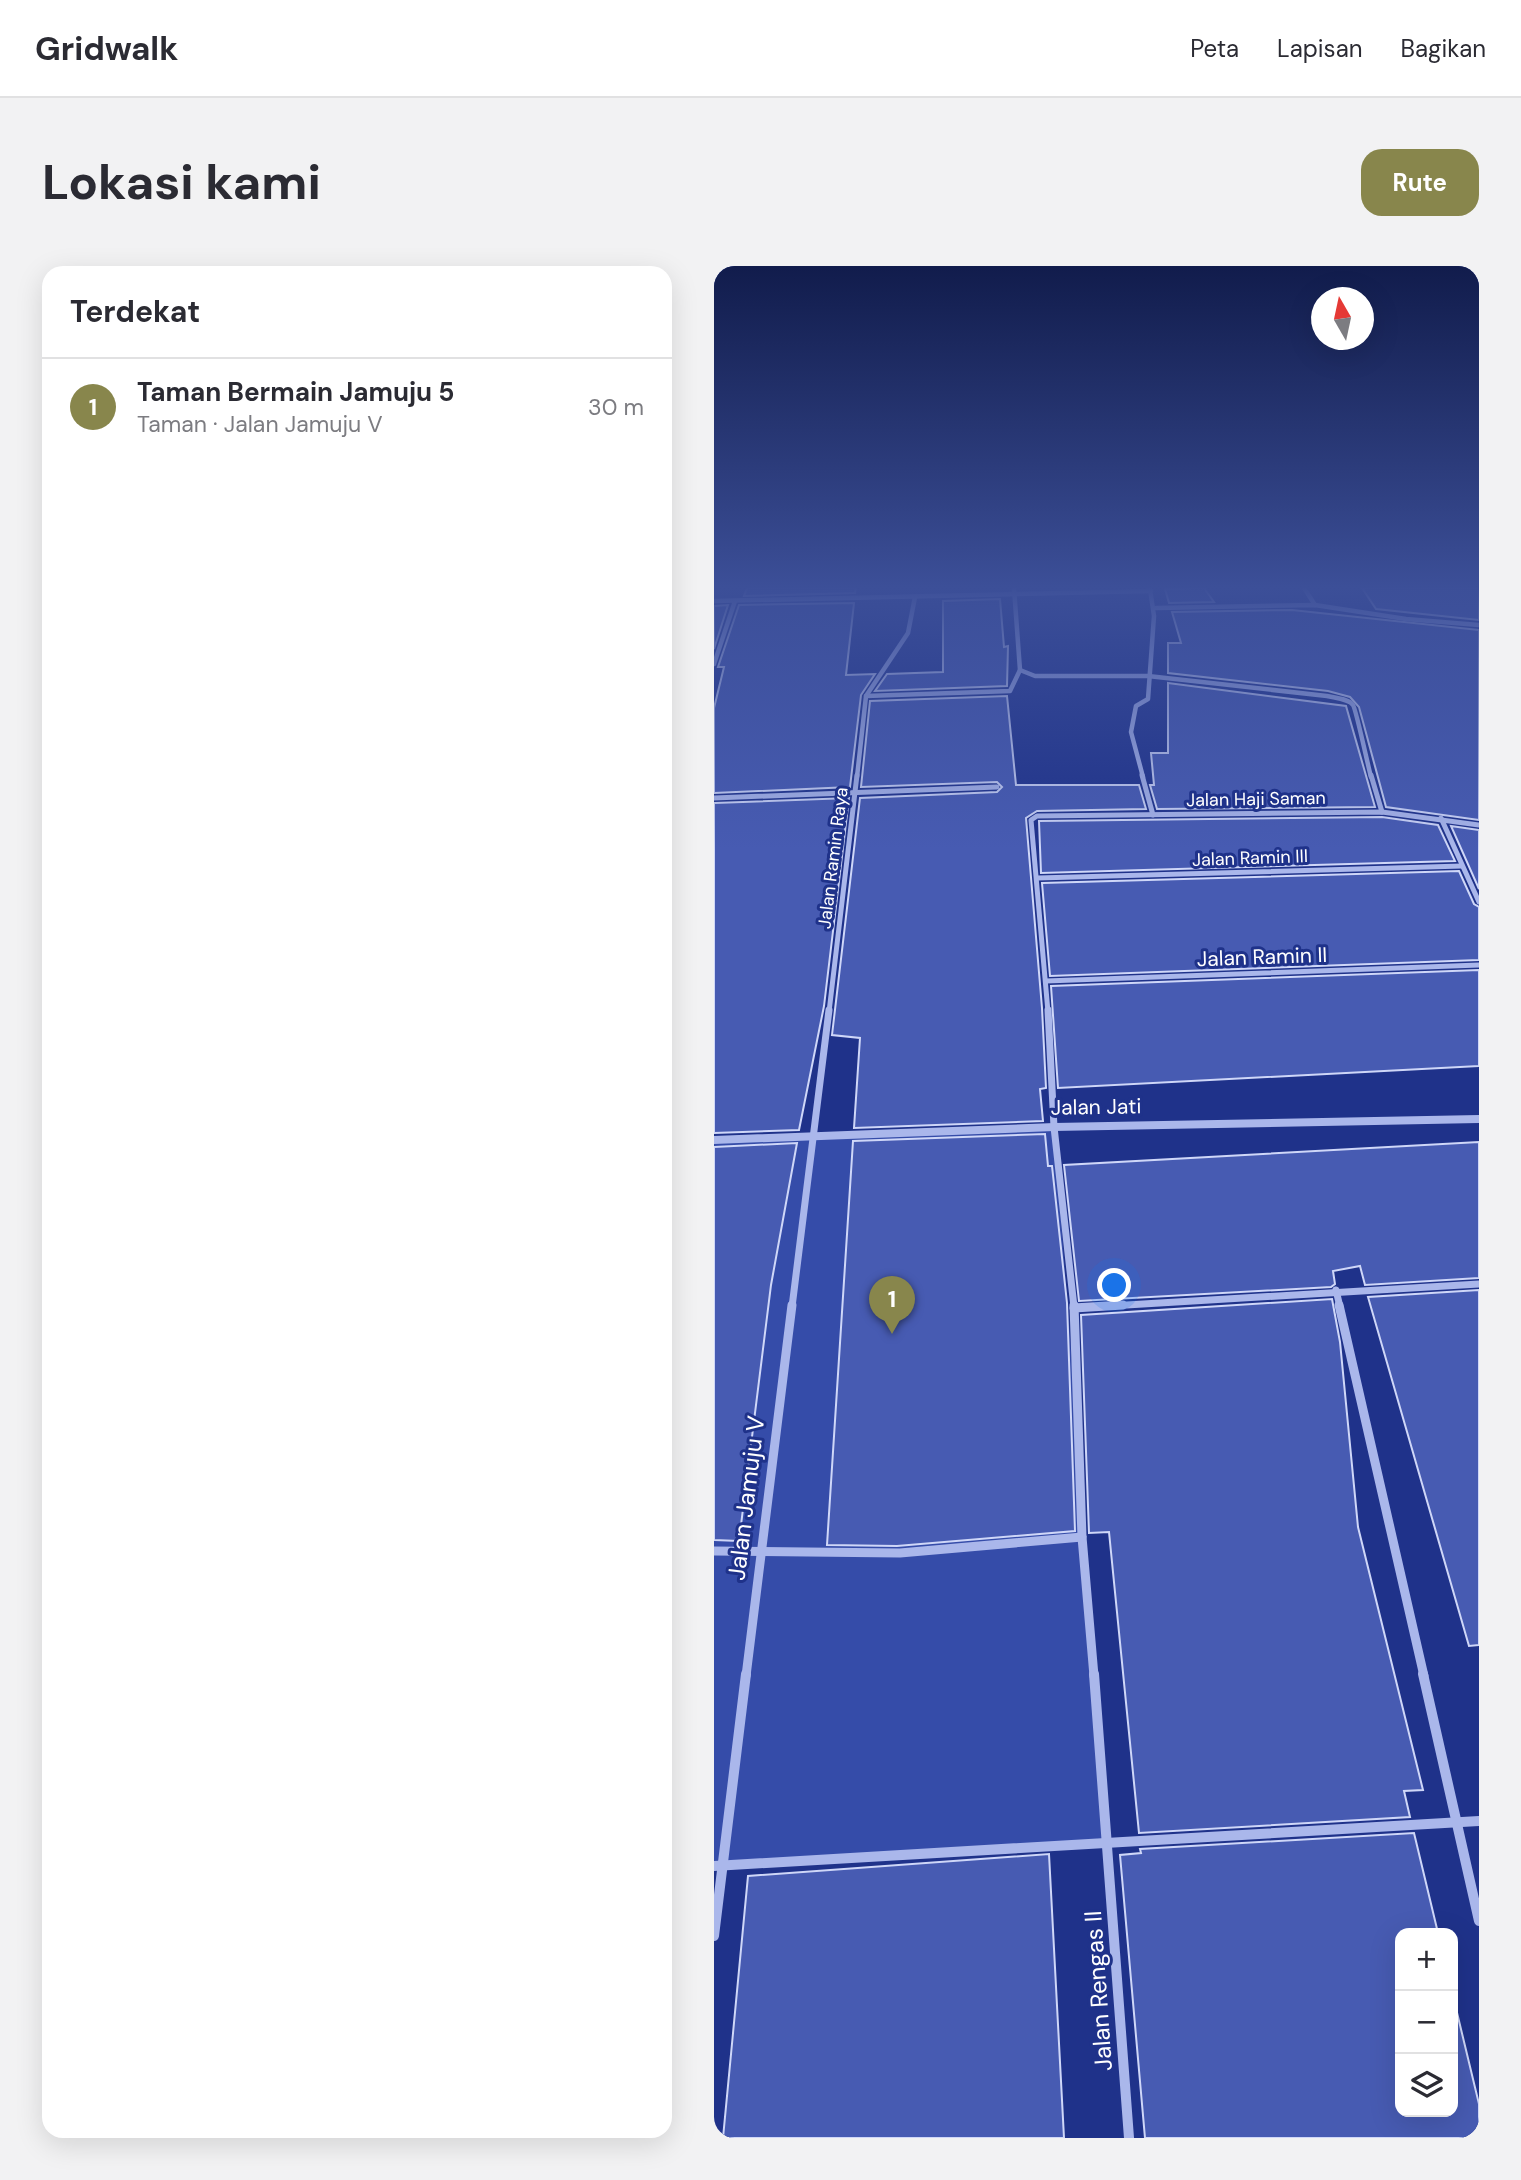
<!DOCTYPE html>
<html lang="id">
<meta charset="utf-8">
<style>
body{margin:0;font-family:"DM Sans",sans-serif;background:#f2f2f3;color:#2b2b33}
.controls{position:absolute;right:21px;bottom:21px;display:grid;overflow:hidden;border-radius:14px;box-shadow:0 7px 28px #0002}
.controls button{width:63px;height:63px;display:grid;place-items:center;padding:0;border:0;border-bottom:2px solid #e1e1e2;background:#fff;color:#2b2b33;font:35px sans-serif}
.compass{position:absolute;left:597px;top:21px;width:63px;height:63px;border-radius:50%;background:#fff;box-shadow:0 7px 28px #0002;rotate:351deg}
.you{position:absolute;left:401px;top:1020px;width:24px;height:24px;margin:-18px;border:5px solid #fff;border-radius:50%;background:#1a73e8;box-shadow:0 0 0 10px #1a73e833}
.badge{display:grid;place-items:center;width:46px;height:46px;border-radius:50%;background:#88864c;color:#fff;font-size:23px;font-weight:700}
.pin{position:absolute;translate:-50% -58px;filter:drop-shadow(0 2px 4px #0008)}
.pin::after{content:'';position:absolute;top:37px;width:24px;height:21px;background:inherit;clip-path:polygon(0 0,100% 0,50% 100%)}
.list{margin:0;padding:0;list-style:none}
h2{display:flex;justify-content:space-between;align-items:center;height:91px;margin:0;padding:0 28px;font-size:30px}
h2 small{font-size:23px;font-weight:400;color:#7c7c81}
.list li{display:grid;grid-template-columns:46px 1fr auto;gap:21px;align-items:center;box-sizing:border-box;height:98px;padding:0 28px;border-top:2px solid #e1e1e2}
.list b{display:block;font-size:26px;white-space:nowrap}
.list p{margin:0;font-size:23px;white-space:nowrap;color:#7c7c81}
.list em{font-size:23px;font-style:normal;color:#7c7c81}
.icon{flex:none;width:38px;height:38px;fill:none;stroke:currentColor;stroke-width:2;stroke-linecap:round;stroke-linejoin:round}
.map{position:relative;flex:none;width:765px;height:1872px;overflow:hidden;border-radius:21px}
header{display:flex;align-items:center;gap:42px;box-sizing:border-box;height:98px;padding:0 35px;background:#fff;border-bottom:2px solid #e1e1e2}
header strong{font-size:33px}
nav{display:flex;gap:38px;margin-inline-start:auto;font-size:24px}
.intro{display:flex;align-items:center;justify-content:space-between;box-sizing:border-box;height:168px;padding:0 42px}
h1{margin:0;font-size:49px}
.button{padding:18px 32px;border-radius:21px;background:#88864c;color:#fff;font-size:24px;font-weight:700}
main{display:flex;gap:42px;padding:0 42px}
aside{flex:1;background:#fff;border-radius:21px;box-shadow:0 7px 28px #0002}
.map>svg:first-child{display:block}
.green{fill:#354ca9}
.building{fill:#475bb2;stroke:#cfd7f8;stroke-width:2}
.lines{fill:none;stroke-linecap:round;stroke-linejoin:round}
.minor-far4{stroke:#aab7eb;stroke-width:4.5}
.minor-far3{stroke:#aab7eb;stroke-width:5}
.minor-far2{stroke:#aab7eb;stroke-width:7}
.minor-far1{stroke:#aab7eb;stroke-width:9}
.minor{stroke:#aab7eb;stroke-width:10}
.tertiary{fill:#aab7eb;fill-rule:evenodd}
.labels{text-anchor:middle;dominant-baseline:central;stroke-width:6;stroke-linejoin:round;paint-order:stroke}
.far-street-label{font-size:18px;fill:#fff;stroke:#1f328a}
.street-label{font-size:21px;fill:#fff;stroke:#1f328a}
.near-street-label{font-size:24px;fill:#fff;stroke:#1f328a}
</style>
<header>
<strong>Gridwalk</strong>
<nav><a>Peta</a><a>Lapisan</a><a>Bagikan</a></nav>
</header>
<div class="intro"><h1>Lokasi kami</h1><a class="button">Rute</a></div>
<main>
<aside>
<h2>Terdekat<small></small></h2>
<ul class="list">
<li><span class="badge">1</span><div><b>Taman Bermain Jamuju 5</b><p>Taman · Jalan Jamuju V</p></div><em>30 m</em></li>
</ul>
</aside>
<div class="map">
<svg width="765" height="1872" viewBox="0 0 765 1872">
<rect width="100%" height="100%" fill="#1f328a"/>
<polygon class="green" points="340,861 394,1575 0,1600 0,874"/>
<g class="building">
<polygon points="33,322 142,322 141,327 30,330"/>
<polygon points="490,322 500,336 455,337 451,323"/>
<polygon points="648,322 765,322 765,354 662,343"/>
<polygon points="286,333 290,381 294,380 293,420 161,425 173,408 229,406 229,335"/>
<polygon points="140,337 132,409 161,408 147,429 136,521 0,527 0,442 10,401 4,401 25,339"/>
<polygon points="14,339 0,383 0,340"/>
<polygon points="578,344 765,364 765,554 672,541 645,441 636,431 614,425 454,407 454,377 467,377 458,346"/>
<polygon points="454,417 632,440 661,541 443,543 436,519 440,519 437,487 454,487"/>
<polygon points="293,430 302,519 425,519 432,543 323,545 312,552 328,742 332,822 326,823 329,855 140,862 146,772 118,769 146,532 283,526 288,521 283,516 147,521 156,435"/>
<polygon points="135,532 110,740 85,864 0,867 0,537"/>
<polygon points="668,551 724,559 741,595 327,607 325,555"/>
<polygon points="737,560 765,564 765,623"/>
<polygon points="745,605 760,638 765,641 765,694 336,710 328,617"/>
<polygon points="765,704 765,800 344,822 337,720"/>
<polygon points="331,868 334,900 338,900 353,1037 361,1265 183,1280 113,1279 139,875"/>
<polygon points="765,876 765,1012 651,1019 646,1000 619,1005 621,1018 617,1021 365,1035 350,899"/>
<polygon points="83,877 57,1019 25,1275 0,1274 0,881"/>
<polygon points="765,1024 765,1379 755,1380 654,1031"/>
<polygon points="618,1033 626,1076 644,1261 709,1524 690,1525 696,1551 425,1567 395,1266 375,1267 367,1049"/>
<polygon points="700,1567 724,1667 686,1667 686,1846 739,1846 739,1730 765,1838 765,1872 431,1872 406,1589 427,1587 426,1583"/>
<polygon points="335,1588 350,1872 9,1872 34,1610"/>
</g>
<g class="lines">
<g class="minor-far4">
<polyline points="590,322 601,339"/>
<polyline points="0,335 437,325"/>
<polyline points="442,342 601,339 692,353 765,359"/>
<polyline points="0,398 21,335"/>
<path d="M306,404L321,410H434L613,430C621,432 635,433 639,439C642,443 654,500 657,511"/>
<polyline points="152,430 296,425 306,404 300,322"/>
<polyline points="143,511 152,430 194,367 201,331"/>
<polyline points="429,511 417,466 422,440 434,433 440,350 436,323"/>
</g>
<g class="minor-far3">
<polyline points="428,509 439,549"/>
<polyline points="657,509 668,546"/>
<polyline points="0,532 283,521"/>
<polyline points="727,552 765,636"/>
<polyline points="324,612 748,600"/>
<polyline points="332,715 765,699"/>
<polyline points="115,746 143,509"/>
<polyline points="334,746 317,554 323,550 668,546 765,559"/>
</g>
<g class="minor-far2">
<polyline points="334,744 340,861 360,1041"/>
<polyline points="622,1024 626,1041"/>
<polyline points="78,1041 115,744"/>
<polyline points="379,1041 765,1018"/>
</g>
<g class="minor-far1">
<polyline points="360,1039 368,1271 380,1410"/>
<polyline points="625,1039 710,1410"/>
<polyline points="360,1042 409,1039"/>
<polyline points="0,1285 186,1287 368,1271"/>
<polyline points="32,1410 78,1039"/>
</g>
<g class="minor">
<polyline points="380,1408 415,1872"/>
<polyline points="709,1408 765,1655"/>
<polyline points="0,1600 765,1555"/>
<polyline points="0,1670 32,1408"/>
</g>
<polygon class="tertiary" points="765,849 765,857 340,865 0,878 0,870 340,857"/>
</g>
<linearGradient id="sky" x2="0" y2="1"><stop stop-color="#111c4c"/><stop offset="0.55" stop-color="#3c4f98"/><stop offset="1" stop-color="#3c4f98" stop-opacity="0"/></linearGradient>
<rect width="765" height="584" fill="url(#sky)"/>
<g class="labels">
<g class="far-street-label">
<text transform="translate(542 533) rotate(-1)">Jalan Haji Saman</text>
<text transform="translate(119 592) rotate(-83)">Jalan Ramin Raya</text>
<text transform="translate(536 592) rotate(-2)">Jalan Ramin III</text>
</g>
<g class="street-label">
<text transform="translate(548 691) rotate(-2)">Jalan Ramin II</text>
<text transform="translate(382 841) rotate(-1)">Jalan Jati</text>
</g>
<g class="near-street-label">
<text transform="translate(32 1232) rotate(-83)">Jalan Jamuju V</text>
<text transform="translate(384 1725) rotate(-94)">Jalan Rengas II</text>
</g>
</g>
</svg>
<div class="controls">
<button>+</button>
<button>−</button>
<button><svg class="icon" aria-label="layers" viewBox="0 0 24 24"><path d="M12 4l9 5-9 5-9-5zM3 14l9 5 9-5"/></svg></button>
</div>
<svg class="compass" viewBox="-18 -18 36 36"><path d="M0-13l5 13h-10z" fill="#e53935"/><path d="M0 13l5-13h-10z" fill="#7c7c81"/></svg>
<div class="you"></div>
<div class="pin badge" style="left:178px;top:1068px">1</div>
</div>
</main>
